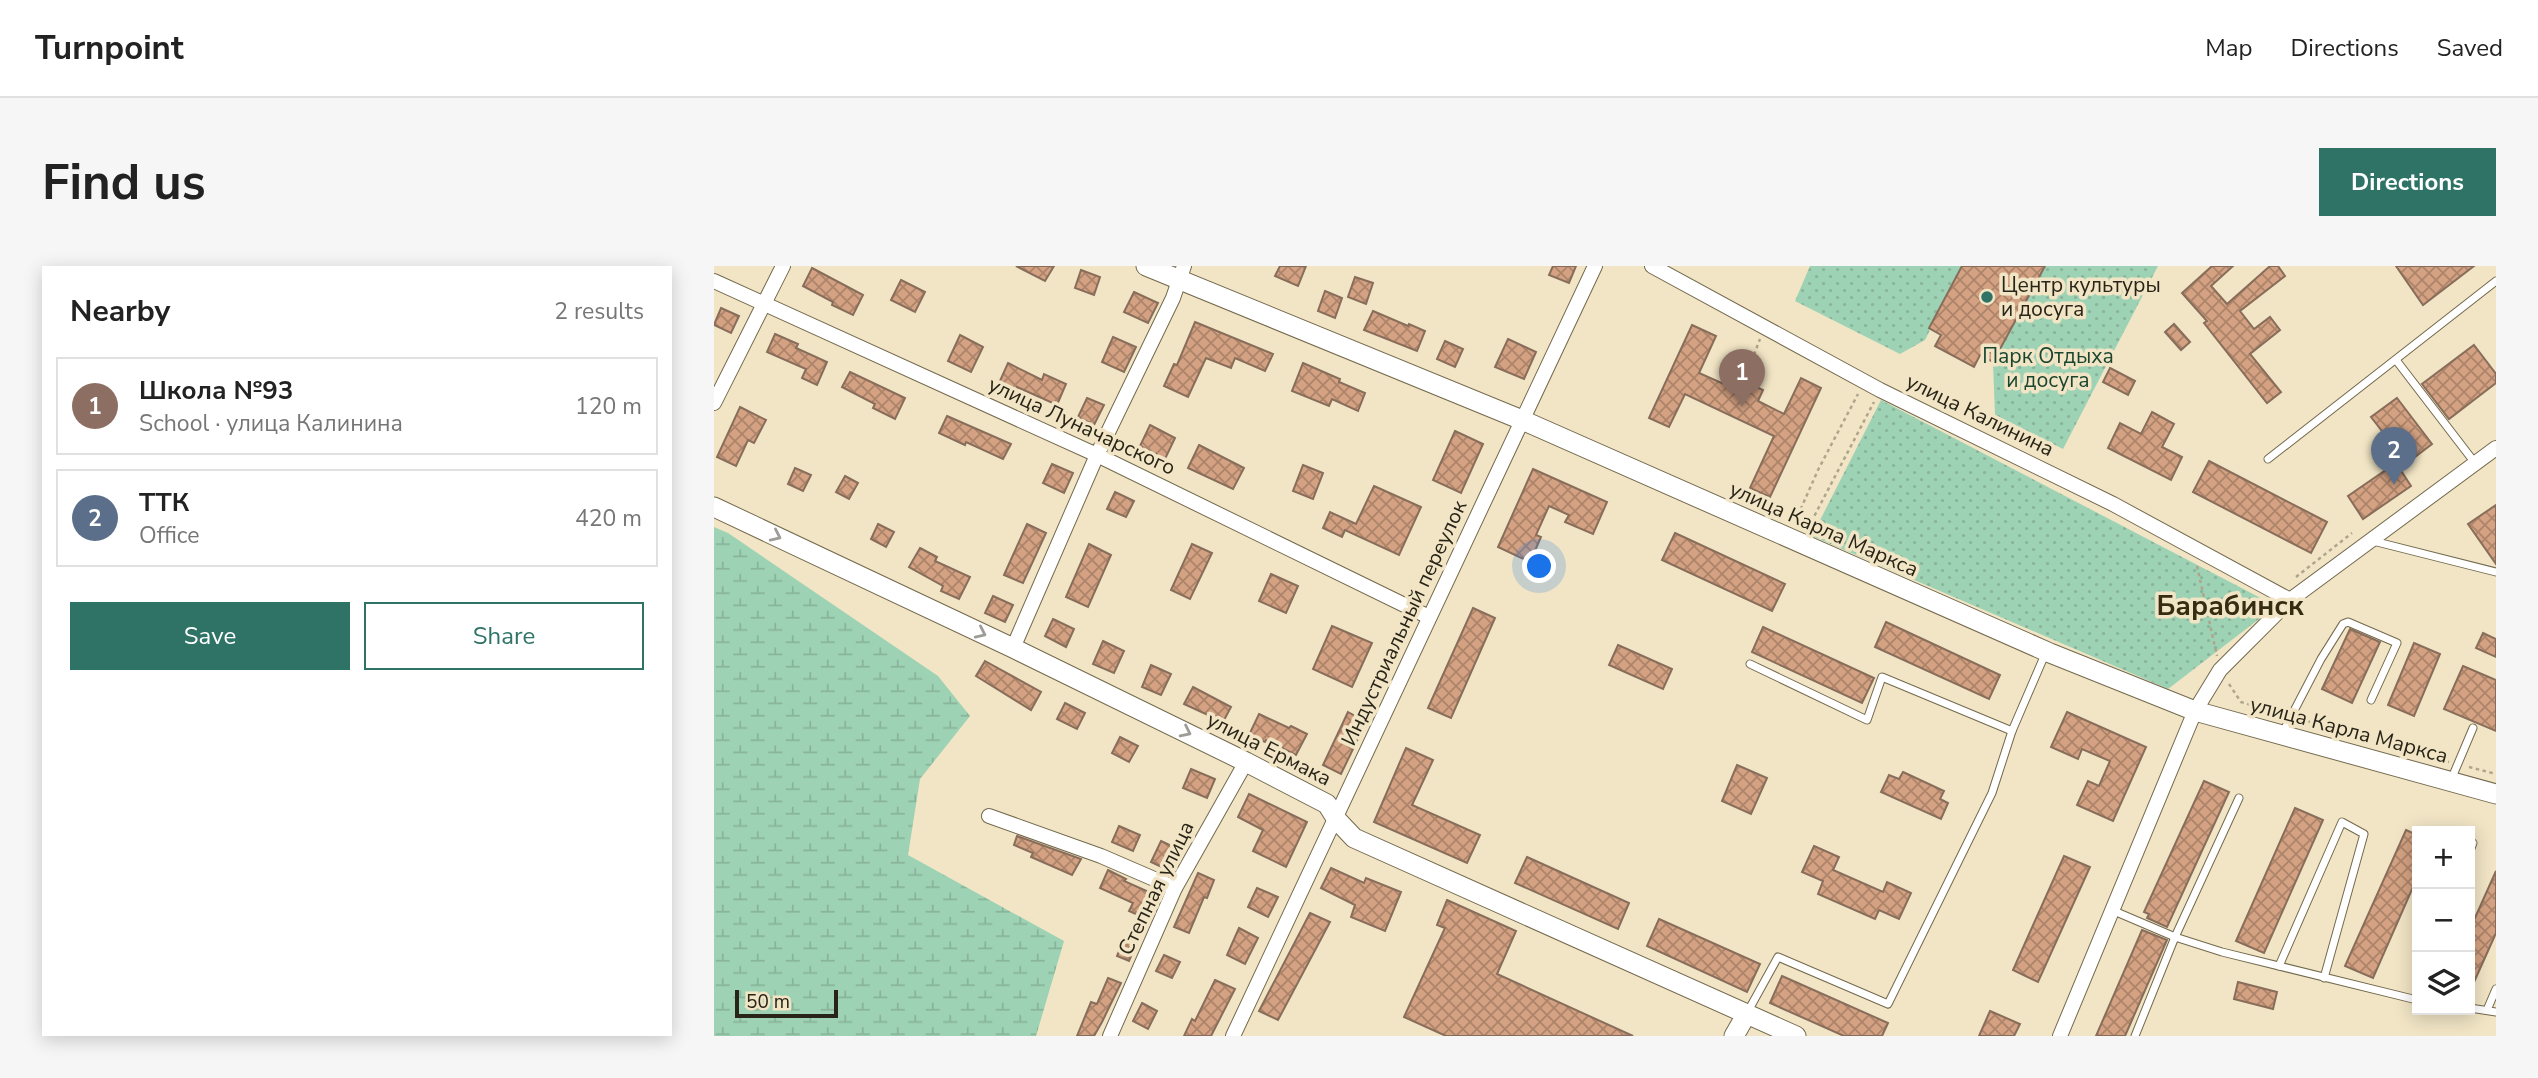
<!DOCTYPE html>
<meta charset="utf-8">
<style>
body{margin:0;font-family:"Nunito Sans",sans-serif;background:#f6f6f6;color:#222}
.controls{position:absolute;right:21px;bottom:21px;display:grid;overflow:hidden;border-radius:0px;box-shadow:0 4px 18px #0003}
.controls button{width:63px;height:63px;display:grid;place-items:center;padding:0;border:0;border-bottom:2px solid #e0e0e0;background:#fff;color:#222;font:35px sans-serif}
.scale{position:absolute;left:21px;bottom:18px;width:103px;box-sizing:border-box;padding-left:7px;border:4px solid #282418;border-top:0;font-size:19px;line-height:24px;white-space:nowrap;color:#282418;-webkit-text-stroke:5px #f1e5c5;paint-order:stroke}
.you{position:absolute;left:826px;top:301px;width:24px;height:24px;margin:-18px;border:5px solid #fff;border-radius:50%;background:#1a73e8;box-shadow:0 0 0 10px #1a73e833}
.badge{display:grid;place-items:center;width:46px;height:46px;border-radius:50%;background:#2e7366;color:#fff;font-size:23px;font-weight:700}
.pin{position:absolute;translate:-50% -58px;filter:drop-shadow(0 2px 4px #0008)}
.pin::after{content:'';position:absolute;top:37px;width:24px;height:21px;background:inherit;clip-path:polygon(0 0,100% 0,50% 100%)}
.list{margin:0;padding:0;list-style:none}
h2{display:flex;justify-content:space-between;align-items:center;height:91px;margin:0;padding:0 28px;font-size:30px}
h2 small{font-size:23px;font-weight:400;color:#767676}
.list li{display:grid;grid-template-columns:46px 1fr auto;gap:21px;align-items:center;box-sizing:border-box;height:98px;margin:0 14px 14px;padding:0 14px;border:2px solid #e0e0e0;border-radius:0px}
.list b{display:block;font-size:26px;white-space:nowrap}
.list p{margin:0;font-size:23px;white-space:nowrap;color:#767676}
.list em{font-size:23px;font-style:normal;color:#767676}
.actions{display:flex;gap:14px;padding:21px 28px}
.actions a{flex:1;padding:16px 0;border:2px solid #2e7366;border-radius:0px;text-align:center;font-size:24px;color:#2e7366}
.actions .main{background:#2e7366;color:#fff}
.icon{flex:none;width:38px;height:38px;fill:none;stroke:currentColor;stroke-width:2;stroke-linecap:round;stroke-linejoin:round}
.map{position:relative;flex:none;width:1782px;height:770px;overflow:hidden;border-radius:0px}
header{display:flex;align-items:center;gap:42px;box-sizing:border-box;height:98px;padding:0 35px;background:#fff;border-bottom:2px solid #e0e0e0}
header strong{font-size:33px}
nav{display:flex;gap:38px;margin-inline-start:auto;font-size:24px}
.intro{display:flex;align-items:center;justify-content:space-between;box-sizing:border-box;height:168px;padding:0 42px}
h1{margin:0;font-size:49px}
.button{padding:18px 32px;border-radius:0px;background:#2e7366;color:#fff;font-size:24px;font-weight:700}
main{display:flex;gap:42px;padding:0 42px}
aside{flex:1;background:#fff;border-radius:0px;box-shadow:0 4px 18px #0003}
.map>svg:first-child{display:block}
.green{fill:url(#green-dots)}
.wetland{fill:url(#wetland-marsh)}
.building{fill:url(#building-cross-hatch);stroke:#886d5b;stroke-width:2}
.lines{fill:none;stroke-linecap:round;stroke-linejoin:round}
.lane-casing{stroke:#73694d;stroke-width:9}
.street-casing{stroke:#73694d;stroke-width:16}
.secondary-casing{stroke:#73694d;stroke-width:21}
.path{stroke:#aea58c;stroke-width:2.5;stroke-dasharray:3.5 3.5;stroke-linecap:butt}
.lane{stroke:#fff;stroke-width:7}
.street{stroke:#fff;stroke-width:14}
.secondary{stroke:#fff;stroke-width:19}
.oneway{stroke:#9e9c97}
.poi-dot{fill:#2e7366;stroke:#f1e5c5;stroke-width:2.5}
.labels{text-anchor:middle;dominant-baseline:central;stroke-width:7;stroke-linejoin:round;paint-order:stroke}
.poi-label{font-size:21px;fill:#282418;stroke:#f1e5c5;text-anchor:start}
.park-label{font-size:21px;fill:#19452f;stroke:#f1e5c5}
.street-label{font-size:21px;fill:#282418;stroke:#f1e5c5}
.district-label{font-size:28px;font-weight:bold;fill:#362c12;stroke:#f1e5c5}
</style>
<header>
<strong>Turnpoint</strong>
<nav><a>Map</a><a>Directions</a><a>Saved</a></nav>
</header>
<div class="intro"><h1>Find us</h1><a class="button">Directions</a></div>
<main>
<aside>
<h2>Nearby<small>2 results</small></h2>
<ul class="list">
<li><span class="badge" style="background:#8d6e63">1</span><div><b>Школа №93</b><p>School · улица Калинина</p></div><em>120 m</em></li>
<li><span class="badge" style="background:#5c6f8a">2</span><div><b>ТТК</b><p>Office</p></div><em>420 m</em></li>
</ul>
<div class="actions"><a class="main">Save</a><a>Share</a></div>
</aside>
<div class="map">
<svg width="1782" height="770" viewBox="0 0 1782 770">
<defs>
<pattern id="green-dots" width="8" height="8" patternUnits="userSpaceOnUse" patternTransform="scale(1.75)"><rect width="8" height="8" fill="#9ed2b4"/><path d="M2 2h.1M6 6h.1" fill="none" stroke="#88b49a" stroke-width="1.8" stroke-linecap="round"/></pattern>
<pattern id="wetland-marsh" width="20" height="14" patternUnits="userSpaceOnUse" patternTransform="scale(1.75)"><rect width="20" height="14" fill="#9ed2b4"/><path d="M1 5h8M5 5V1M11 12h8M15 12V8" fill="none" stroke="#88b49a"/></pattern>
<pattern id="building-cross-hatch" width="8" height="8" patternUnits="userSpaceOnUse" patternTransform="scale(1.75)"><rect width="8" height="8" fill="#d4a282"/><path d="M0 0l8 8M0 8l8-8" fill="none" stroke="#ac8469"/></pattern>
</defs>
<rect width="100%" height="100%" fill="#f1e5c5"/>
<g class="green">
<polygon points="1096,0 1248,0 1211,74 1186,88 1081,35"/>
<polygon points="1331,0 1444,0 1349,183 1281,149 1279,96"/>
<polygon points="1167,134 1562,340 1454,423 1098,270"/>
</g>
<polygon class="wetland" points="0,261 14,267 224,410 256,450 206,513 194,589 350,675 322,770 0,770"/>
<g class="building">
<polygon points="302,0 340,0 331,15"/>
<polygon points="566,0 592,0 584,20 561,10"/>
<polygon points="839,0 862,0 855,17 835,9"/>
<polygon points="1248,0 1331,0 1279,96 1266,89 1260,101 1221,80 1227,69 1215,62"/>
<polygon points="1498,0 1519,0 1497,20 1513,38 1556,0 1564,0 1571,10 1526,45 1540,63 1556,51 1566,64 1536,88 1567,126 1553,137 1490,57 1493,55 1468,27"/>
<polygon points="1682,0 1760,0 1709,39"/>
<polygon points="98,2 149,29 139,49 118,39 119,36 89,20"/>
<polygon points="367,4 386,11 380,29 361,22"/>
<polygon points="641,11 659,17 652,38 634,31"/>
<polygon points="187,14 211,26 201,46 177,34"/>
<polygon points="611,25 628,32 621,52 604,45"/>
<polygon points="420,26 444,37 434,57 410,46"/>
<polygon points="7,42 25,50 17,67 0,59"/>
<polygon points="659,45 694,60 695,58 711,65 703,85 650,64"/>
<polygon points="481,56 559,88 551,105 521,92 517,102 492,92 474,131 450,120 460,98 463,99"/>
<polygon points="1460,58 1476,76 1467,84 1451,66"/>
<polygon points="978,59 1002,70 985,107 1012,119 1017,109 1049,124 1044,135 1070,148 1087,112 1107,122 1056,231 1036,222 1060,170 971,128 955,161 935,152"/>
<polygon points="61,68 84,78 82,82 113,96 103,119 88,112 92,103 53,86"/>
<polygon points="246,69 269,81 257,106 234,95"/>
<polygon points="399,71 422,81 410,106 388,96"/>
<polygon points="794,73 822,86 810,113 781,101"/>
<polygon points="731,75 749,83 741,101 723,93"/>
<polygon points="1760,79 1782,108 1782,117 1735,153 1708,118"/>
<polygon points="294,97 328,114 330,108 352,118 343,139 303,121 302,125 285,117"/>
<polygon points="589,97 626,113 625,116 651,127 644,145 618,133 615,140 578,125"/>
<polygon points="1396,102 1421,115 1414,129 1389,116"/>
<polygon points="136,106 191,132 181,153 159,142 161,138 128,121"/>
<polygon points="373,132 390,139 380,159 364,151"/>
<polygon points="1683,132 1718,178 1693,197 1657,151"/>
<polygon points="26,141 52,154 40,177 34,174 22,200 3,191"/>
<polygon points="1438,146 1460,158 1448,181 1468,191 1457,214 1394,182 1406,157 1427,168"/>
<polygon points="233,150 297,178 289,193 252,176 251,179 225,167"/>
<polygon points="436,159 461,172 451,193 426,180"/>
<polygon points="741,165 769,178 747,227 719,214"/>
<polygon points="485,179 530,202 519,223 474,202"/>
<polygon points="1495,195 1613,256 1597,287 1479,226"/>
<polygon points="1682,197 1697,220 1649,253 1634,230"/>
<polygon points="338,198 359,207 350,227 329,217"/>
<polygon points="589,199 609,207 599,233 579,225"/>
<polygon points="81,202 97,209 89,225 74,218"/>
<polygon points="819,203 893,236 879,268 851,256 855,249 835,240 822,269 827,271 816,296 784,281"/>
<polygon points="131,210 144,217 135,233 122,226"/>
<polygon points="660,220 707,241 685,289 631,264 628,271 609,262 616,246 642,258"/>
<polygon points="401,226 420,235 412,251 393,243"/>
<polygon points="1782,239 1782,298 1754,258"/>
<polygon points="164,258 180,266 172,281 157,273"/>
<polygon points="313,258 332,267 309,317 290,309"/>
<polygon points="961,267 1071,318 1058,345 948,294"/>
<polygon points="375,278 397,289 374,341 352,331"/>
<polygon points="478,278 498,287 476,333 457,324"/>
<polygon points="206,282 223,291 221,295 256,311 245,333 227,325 229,320 195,301"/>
<polygon points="557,308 584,320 572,347 545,335"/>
<polygon points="279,330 299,339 291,356 271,347"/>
<polygon points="759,342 781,352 737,452 714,442"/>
<polygon points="339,353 360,363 352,381 331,370"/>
<polygon points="1172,356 1286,409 1275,433 1161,381"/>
<polygon points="618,360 658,377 638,421 599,403"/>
<polygon points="1049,361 1160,412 1148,437 1038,386"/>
<polygon points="1636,363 1666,376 1638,437 1608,423"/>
<polygon points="1769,367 1782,373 1782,391 1762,382"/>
<polygon points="389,375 410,385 400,407 379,398"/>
<polygon points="1700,377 1726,388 1700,450 1674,439"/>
<polygon points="904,379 958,403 949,423 895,399"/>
<polygon points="271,395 327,426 317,444 262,410"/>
<polygon points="437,399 457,408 447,429 428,421"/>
<polygon points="1749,400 1782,414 1782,465 1730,443"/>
<polygon points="479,421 517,441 509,456 470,438"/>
<polygon points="351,437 371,447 363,463 343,453"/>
<polygon points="634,446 652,456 627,508 609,499"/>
<polygon points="1353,446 1432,481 1399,555 1363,539 1374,515 1385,520 1396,495 1368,483 1364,493 1337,481"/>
<polygon points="545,448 575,462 577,460 593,468 582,489 552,474 551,476 535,469"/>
<polygon points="406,471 424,480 415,496 398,487"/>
<polygon points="692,482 719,494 698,539 766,569 753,597 660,556"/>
<polygon points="1023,499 1053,512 1037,548 1008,535"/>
<polygon points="477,503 501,513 493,532 469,522"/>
<polygon points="1189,506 1230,525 1226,533 1234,537 1227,553 1167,526 1175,509 1185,513"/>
<polygon points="1490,515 1515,526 1453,661 1433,652 1435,648 1430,646"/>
<polygon points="535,528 593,556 572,601 539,585 549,564 524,551"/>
<polygon points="1581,542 1609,554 1550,687 1522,675"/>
<polygon points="405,560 426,569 419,585 398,576"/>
<polygon points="1692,564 1703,569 1703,612 1659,712 1631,700"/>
<polygon points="303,570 367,593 358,609 317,591 319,587 300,579"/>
<polygon points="447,575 466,584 456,605 437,596"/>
<polygon points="1100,580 1125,591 1119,604 1169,626 1173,616 1197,627 1185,653 1165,644 1161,653 1104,628 1109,615 1088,606"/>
<polygon points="1350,590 1376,601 1324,716 1299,704"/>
<polygon points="813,591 915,637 904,663 801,617"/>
<polygon points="617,602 650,617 652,612 687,626 671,665 637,651 641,639 607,622"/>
<polygon points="394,604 412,613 410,615 446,631 435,654 415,645 419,637 386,622"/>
<polygon points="1782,605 1782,667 1756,725 1756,663"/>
<polygon points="484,607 500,614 493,632 490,631 475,667 460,661"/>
<polygon points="543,622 564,631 554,651 534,641"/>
<polygon points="733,634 802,665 783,708 919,770 732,770 690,751 731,662 723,659"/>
<polygon points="596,647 616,656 564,754 545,745"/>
<polygon points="945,653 1046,698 1033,726 933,680"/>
<polygon points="525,662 544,672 531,698 513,689"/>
<polygon points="1428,664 1453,674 1411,770 1382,770"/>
<polygon points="411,671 423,676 415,695 403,690"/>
<polygon points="450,689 466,696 458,712 442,705"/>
<polygon points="1068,710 1174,757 1168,770 1130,770 1056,737"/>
<polygon points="394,712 407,717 388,756 380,770 363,770 377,736 383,738"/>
<polygon points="501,714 521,723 497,770 470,770 478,753 481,755"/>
<polygon points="1524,716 1563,726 1559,743 1520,733"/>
<polygon points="428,737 443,745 434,763 419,755"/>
<polygon points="1276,745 1306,758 1300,770 1265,770"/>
</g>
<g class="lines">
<defs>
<g id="lane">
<polyline points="1682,94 1761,197"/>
<polyline points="1554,193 1782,15"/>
<polyline points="1659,275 1782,306"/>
<polyline points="1036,398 1153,454 1168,411 1298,465 1332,386"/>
<polyline points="1569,466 1607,393 1629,358 1634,356 1683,377 1657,434"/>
<polyline points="1737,514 1759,462"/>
<polyline points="1756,585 1759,577"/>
<polyline points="1400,645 1461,671 1508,686 1703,734"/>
<polyline points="1565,700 1628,556 1650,568 1610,712"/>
<polyline points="1756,742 1782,746"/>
<polyline points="1773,744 1782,723"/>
<polyline points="1033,747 1064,691 1174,738 1278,527 1298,465"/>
<polyline points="1421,770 1461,671 1525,532"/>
</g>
<g id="street">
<polyline points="938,0 1166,124 1399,238 1576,334"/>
<polyline points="0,15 383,189 715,351"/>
<polyline points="0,137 69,0"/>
<polyline points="299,382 383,189 459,32 470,0"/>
<polyline points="275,550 387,590 461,622"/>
<polyline points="396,770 461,622 532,496"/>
<path d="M519,770C642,514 759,256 881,0"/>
<polyline points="1346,770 1481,445 1506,404 1576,334 1782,182"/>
</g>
<g id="secondary">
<polyline points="432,0 808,154 1336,387 1481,445 1782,528"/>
<polyline points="0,241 299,382 532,496 613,538 623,554 640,572 1082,770"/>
<polyline points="1020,770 1032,749"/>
</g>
</defs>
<use href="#lane" class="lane-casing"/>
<use href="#street" class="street-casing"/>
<use href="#secondary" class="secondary-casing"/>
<g class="path">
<polyline points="1030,115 1046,73"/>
<polyline points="1081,256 1104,204 1144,128"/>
<polyline points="1094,262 1160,136"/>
<polyline points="1483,300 1503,390"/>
<polyline points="1582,311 1638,267"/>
<polyline points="1515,418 1527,436 1566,448"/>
<polyline points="1586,453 1735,496"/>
<polyline points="1755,501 1782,508"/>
</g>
<use href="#lane" class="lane"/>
<use href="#street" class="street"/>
<use href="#secondary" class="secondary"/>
</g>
<defs><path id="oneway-chevron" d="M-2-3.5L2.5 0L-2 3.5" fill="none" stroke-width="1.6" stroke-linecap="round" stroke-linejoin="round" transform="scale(1.75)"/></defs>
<g class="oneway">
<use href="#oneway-chevron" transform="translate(62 270) rotate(25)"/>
<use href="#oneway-chevron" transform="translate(267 367) rotate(25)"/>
<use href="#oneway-chevron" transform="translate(472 466) rotate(26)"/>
</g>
<circle class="poi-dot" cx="1273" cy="31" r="7"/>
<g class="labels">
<g class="poi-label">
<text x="1287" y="19">Центр культуры<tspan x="1287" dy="24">и досуга</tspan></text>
</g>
<g class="park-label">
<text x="1334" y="90">Парк Отдыха<tspan x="1334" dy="24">и досуга</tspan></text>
</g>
<g class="street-label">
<text transform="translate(1266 149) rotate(26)">улица Калинина</text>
<text transform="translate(368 160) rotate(25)">улица Луначарского</text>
<text transform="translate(1110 263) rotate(24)">улица Карла Маркса</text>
<text transform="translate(690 357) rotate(-65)">Индустриальный переулок</text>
<text transform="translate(1635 464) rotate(15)">улица Карла Маркса</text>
<text transform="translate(555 483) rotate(27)">улица Ермака</text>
<text transform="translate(442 622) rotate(-64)">Степная улица</text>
</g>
<g class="district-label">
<text x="1516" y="340">Барабинск</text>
</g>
</g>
</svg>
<div class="controls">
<button>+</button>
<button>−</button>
<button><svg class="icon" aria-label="layers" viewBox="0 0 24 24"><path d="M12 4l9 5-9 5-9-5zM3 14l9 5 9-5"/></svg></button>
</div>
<div class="scale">50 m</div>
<div class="you"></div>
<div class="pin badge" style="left:1028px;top:141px;background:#8d6e63">1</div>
<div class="pin badge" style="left:1680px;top:219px;background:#5c6f8a">2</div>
</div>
</main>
